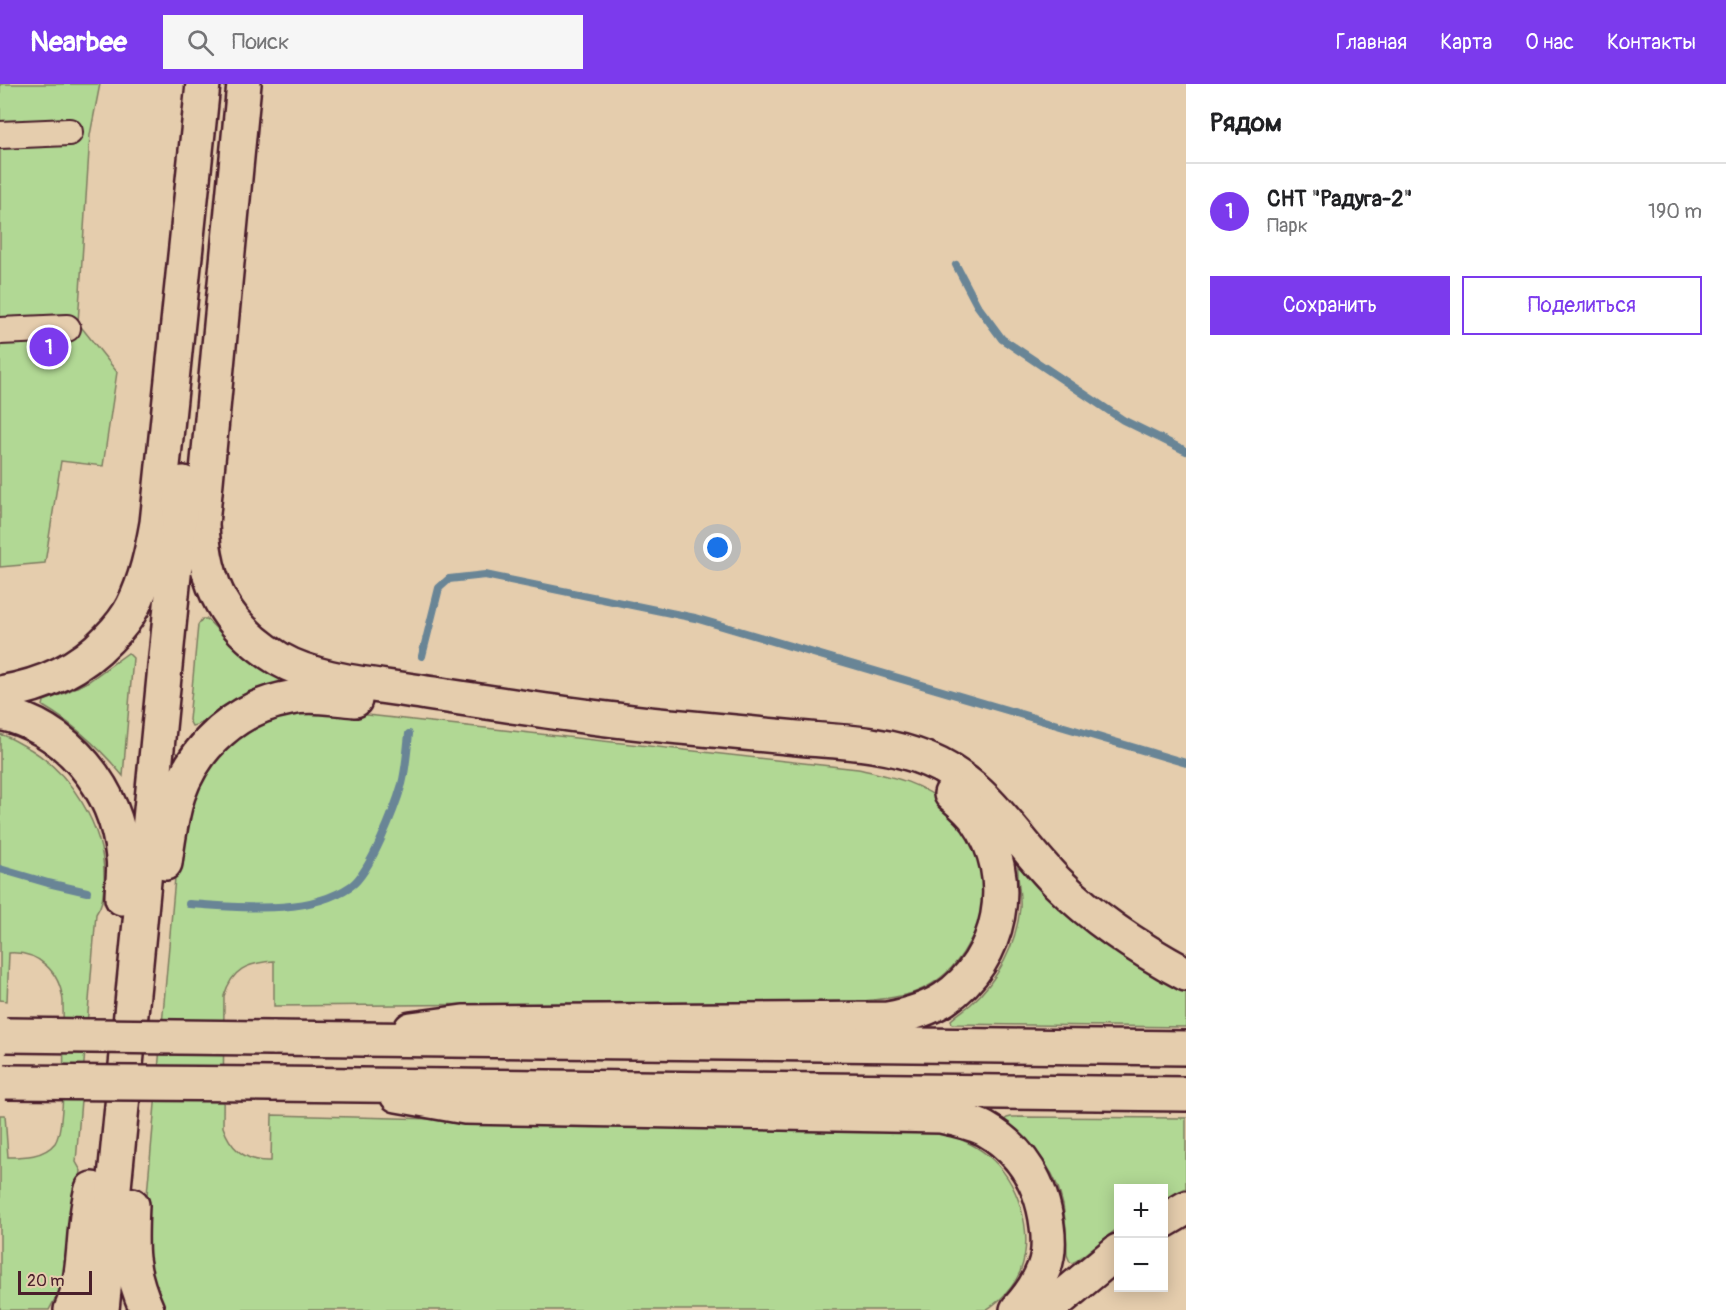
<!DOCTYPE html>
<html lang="ru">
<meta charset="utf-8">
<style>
body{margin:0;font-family:Pangolin,sans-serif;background:#f6f6f6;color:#202124}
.controls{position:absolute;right:18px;bottom:18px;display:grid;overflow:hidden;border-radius:0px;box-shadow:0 3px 15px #0003}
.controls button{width:54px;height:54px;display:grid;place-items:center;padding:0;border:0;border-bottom:2px solid #e0e0e0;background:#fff;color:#202124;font:30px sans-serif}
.scale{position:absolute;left:18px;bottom:15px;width:74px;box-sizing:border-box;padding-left:6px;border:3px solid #4a1f2b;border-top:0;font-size:16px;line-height:21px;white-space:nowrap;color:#4a1f2b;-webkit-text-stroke:4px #e5cdad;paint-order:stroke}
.you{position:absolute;left:718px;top:464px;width:21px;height:21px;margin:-15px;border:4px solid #fff;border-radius:50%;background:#1a73e8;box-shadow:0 0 0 9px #1a73e833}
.badge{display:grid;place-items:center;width:39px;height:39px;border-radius:50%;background:#7c3aed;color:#fff;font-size:20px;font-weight:700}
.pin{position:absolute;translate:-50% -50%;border:3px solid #fff;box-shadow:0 2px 6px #0006}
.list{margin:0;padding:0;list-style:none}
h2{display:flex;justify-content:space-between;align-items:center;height:78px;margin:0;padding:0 24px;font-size:26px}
h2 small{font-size:20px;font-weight:400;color:#757577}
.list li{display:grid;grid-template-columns:39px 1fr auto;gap:18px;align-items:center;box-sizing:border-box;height:96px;padding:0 24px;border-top:2px solid #e0e0e0}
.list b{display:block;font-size:22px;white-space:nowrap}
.list p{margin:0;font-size:20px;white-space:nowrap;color:#757577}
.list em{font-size:20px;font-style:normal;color:#757577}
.actions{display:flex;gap:12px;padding:18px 24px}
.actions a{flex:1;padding:14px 0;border:2px solid #7c3aed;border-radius:0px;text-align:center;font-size:21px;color:#7c3aed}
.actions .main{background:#7c3aed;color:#fff}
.icon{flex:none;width:33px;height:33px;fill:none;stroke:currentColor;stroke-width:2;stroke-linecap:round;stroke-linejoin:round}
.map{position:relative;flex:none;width:1186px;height:1226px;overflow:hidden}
header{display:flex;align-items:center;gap:36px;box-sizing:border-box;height:84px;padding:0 30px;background:#7c3aed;color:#fff}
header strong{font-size:28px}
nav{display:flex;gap:33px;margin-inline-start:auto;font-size:21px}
.search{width:420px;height:54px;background:#f6f6f6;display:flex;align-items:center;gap:15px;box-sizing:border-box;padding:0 21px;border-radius:0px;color:#757577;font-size:22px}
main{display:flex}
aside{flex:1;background:#fff}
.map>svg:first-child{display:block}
.green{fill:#b1d894;stroke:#7e7c60;stroke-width:1.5}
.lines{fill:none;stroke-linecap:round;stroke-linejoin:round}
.stream{stroke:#698596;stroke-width:8}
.minor-casing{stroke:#4a1f2b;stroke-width:30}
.major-casing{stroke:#4a1f2b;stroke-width:38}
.highway-casing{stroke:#4a1f2b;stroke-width:38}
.minor{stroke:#e5cdad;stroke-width:26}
.major{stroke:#e5cdad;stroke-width:33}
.highway{stroke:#e5cdad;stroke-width:33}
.highway-bridge-casing{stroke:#4a1f2b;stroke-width:38;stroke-linecap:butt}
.highway-bridge{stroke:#e5cdad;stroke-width:33}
</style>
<header>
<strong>Nearbee</strong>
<div class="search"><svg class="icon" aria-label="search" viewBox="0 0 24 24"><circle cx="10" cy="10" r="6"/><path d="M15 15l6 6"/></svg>Поиск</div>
<nav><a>Главная</a><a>Карта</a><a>О нас</a><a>Контакты</a></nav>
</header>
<main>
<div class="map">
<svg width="1186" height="1226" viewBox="0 0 1186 1226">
<rect width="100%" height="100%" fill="#e5cdad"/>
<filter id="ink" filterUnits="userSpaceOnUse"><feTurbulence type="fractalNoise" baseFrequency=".0167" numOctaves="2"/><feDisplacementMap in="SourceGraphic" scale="12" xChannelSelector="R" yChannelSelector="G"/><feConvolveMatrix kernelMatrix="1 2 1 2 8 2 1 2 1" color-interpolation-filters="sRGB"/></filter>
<g filter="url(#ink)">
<g class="green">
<polygon points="0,0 100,0 90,51 78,239 117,288 103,382 61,377 45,479 0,483"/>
<path d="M202,535H207C231,560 250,583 283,594L282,599C261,603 243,610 224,622C214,628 205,640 192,642L189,636L198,541Z"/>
<path d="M128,569L133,574L123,692C100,664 75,641 43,622L44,617L65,609L89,597Z"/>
<path d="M313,625L858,685C889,692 922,698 946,721C951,724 954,730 958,735C988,774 993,819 967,862C956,882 939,898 918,907C901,914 881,915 864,917L274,922V877C247,879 232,885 224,912L223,1043C231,1066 247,1078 271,1077L272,1031L936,1047C954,1052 971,1058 986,1070C1019,1096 1035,1149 1020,1188C1013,1204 1000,1217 986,1226H166C148,1203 148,1173 144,1145L177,771L183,739L204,688L231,656L270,633Z"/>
<path d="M0,650C7,652 14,656 21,660C70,685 107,744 104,800C103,812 103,820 96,830L76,1078L81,1087L65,1196L49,1226H0V1031H5L8,1073C24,1073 44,1073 55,1059C67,1042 63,943 63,917C60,888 39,867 9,869L7,917L0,916Z"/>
<path d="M1018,782L1021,783C1033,796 1045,811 1059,823C1094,856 1142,888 1186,908V943L952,940L951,936C957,930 964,926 970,921C998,896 1016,862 1020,824C1021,810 1017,796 1018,782Z"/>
<polygon points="1011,1033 1186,1034 1186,1104 1164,1116 1164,1104 1118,1104 1118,1144 1076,1177 1072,1179 1070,1178 1067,1171 1066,1144 1063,1121 1058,1103 1052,1090 1035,1064 1003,1037 1007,1034"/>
</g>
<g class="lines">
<g class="stream">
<polyline points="956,181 977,221 1002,255 1123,336 1186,367"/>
<polyline points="422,572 439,504 449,495 485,491 695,534 1186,679"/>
<polyline points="0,785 48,799 87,808"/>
<path d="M189,820C240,823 307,832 351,802C370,789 395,724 402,700C406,684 407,667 409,650"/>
</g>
<defs>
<g id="minor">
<polyline points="0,51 69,48"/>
<polyline points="0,247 67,244"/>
</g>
<g id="major">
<path d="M244,0L202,440C204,500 226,543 279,575C317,597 371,600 414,607C506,621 599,636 692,644C731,648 769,651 808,655C849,658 890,660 928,676C987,700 1015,756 1058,799C1094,835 1141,866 1186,890"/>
<path d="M0,609C42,602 79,586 108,555C118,545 127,534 133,522C146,496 152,467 157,439L203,0"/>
<path d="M0,629C68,644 116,704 123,773C125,786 122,801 122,814"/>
<path d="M165,779C168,757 171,733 178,711C195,661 238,623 290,614C311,610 334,614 355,616"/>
<path d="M411,945L463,938L888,935C908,931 927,926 944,915C1002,876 1018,793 977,736C970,726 960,718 951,710"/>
<path d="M397,1011L465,1023L941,1032C956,1035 971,1038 985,1045C1022,1066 1042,1101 1047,1142C1049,1156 1049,1171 1044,1184C1038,1200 1028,1214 1017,1226"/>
<path d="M132,1121C130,1165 129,1185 147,1226"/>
<polyline points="1164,1137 1186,1124"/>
<path d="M71,1226C88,1188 81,1144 92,1105"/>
<polyline points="102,1226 183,399"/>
<polyline points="1047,1226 1118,1167"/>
</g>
<g id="highway">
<polyline points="272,954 1186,964"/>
<polyline points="271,1000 1186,1010"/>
</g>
</defs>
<use href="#minor" class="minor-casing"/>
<use href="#major" class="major-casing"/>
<use href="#highway" class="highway-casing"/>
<use href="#minor" class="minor"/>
<use href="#major" class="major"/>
<use href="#highway" class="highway"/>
<defs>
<g id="highway-bridge">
<polyline points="6,951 272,954"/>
<polyline points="5,998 271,1000"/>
</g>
</defs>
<use href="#highway-bridge" class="highway-bridge-casing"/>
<use href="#highway-bridge" class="highway-bridge"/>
</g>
</g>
</svg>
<div class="controls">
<button>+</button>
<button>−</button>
</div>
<div class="scale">20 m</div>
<div class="you"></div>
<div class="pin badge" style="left:49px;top:263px">1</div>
</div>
<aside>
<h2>Рядом<small></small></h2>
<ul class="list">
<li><span class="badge">1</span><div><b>СНТ &quot;Радуга-2&quot;</b><p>Парк</p></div><em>190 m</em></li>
</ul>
<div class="actions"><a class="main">Сохранить</a><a>Поделиться</a></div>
</aside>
</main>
